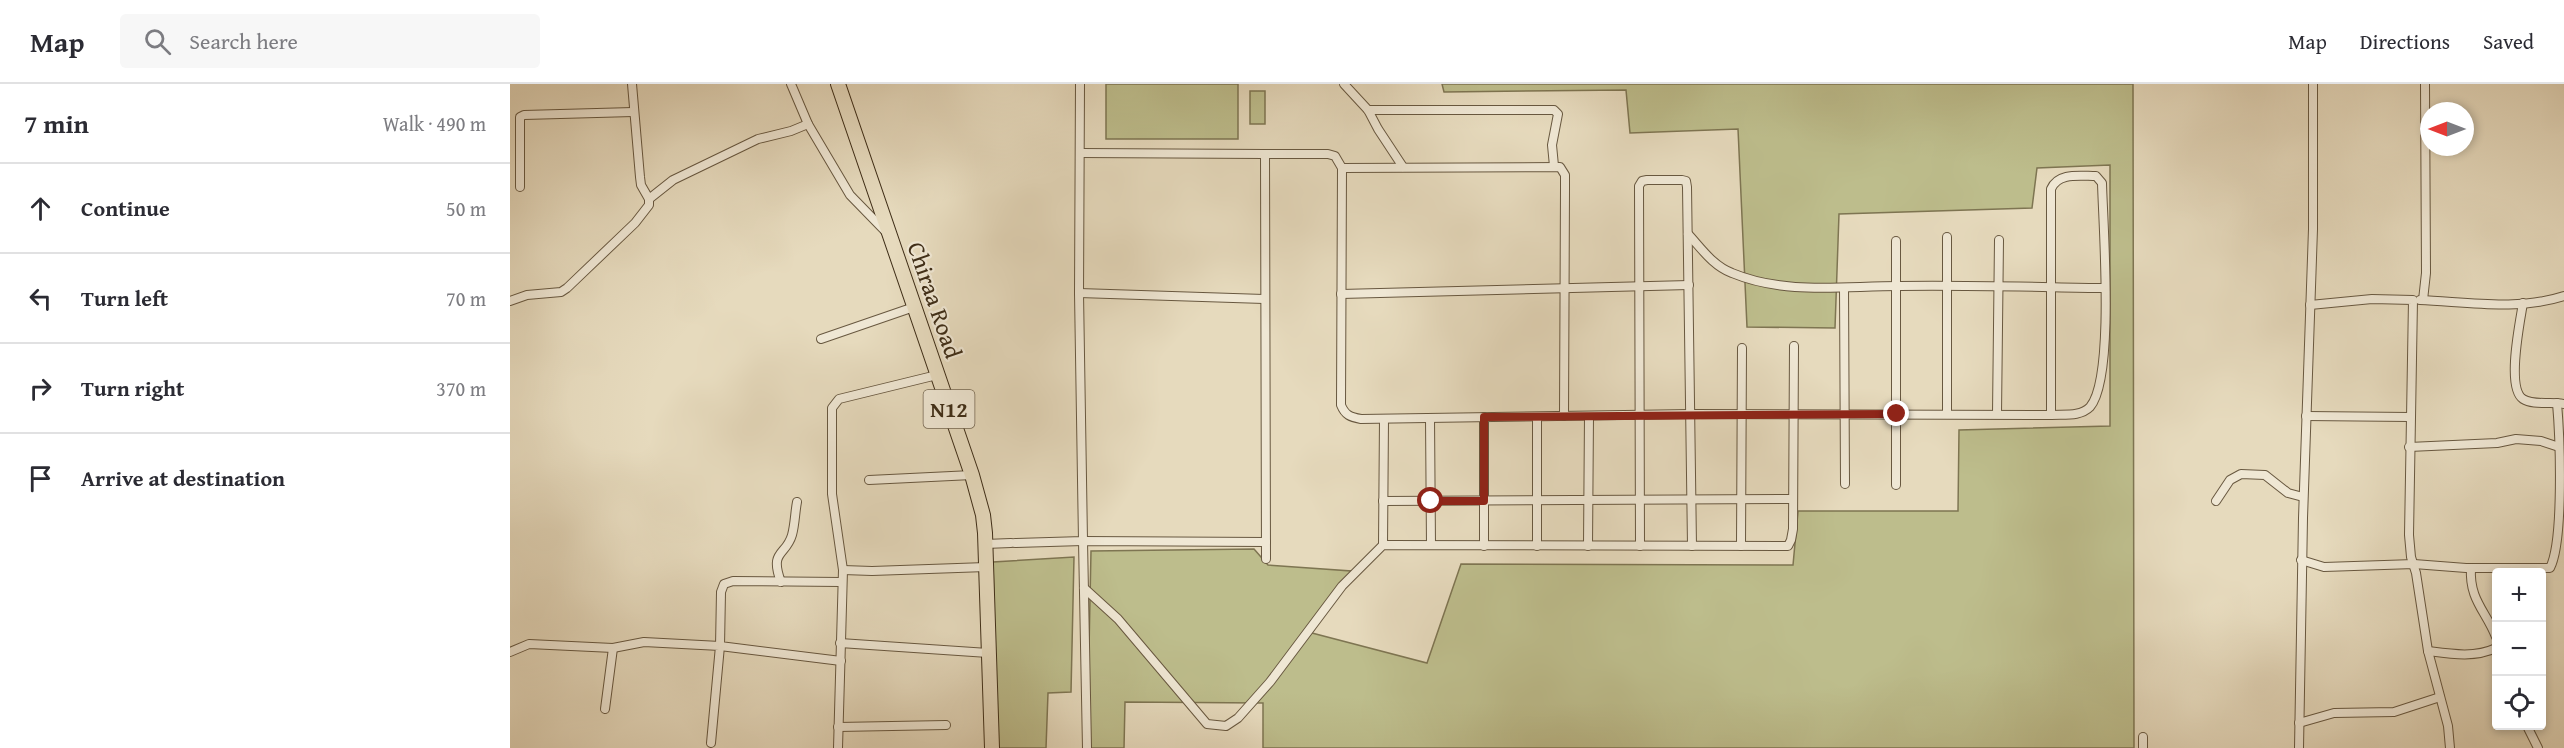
<!DOCTYPE html>
<meta charset="utf-8">
<style>
body{margin:0;font-family:"Gentium Book Plus",serif;background:#f7f7f7;color:#2b2b33}
.controls{position:absolute;right:18px;bottom:18px;display:grid;overflow:hidden;border-radius:6px;box-shadow:0 3px 9px #0003}
.controls button{width:54px;height:54px;display:grid;place-items:center;padding:0;border:0;border-bottom:2px solid #e1e1e2;background:#fff;color:#2b2b33;font:30px sans-serif}
.compass{position:absolute;left:1910px;top:18px;width:54px;height:54px;border-radius:50%;background:#fff;box-shadow:0 3px 9px #0003;rotate:270deg}
.stop{position:absolute;width:18px;height:18px;margin:-14px;border:4px solid #8f2418;border-radius:50%;background:#fff}
.stop.end{background:#8f2418;border-color:#fff;box-shadow:0 2px 6px #0008}
.list{margin:0;padding:0;list-style:none}
h2{display:flex;justify-content:space-between;align-items:center;height:78px;margin:0;padding:0 24px;font-size:26px}
h2 small{font-size:20px;font-weight:400;color:#7c7c81}
.list li{display:grid;grid-template-columns:39px 1fr auto;gap:18px;align-items:center;box-sizing:border-box;height:90px;padding:0 24px;border-top:2px solid #e1e1e2}
.list b{display:block;font-size:22px;white-space:nowrap}
.list em{font-size:20px;font-style:normal;color:#7c7c81}
.icon{flex:none;width:33px;height:33px;fill:none;stroke:currentColor;stroke-width:2;stroke-linecap:round;stroke-linejoin:round}
.map{position:relative;flex:none;width:2054px;height:664px;overflow:hidden}
header{display:flex;align-items:center;gap:36px;box-sizing:border-box;height:84px;padding:0 30px;background:#fff;border-bottom:2px solid #e1e1e2}
header strong{font-size:28px}
nav{display:flex;gap:33px;margin-inline-start:auto;font-size:21px}
.search{width:420px;height:54px;background:#f7f7f7;display:flex;align-items:center;gap:15px;box-sizing:border-box;padding:0 21px;border-radius:6px;color:#7c7c81;font-size:22px}
main{display:flex}
aside{flex:1;background:#fff}
.map>svg:first-child{display:block}
.green{fill:#bdbd8c;stroke:#7e7552;stroke-width:1.5}
.lines{fill:none;stroke-linecap:round;stroke-linejoin:round}
.minor-casing{stroke:#685840;stroke-width:10}
.trunk-casing{stroke:#3e2d17;stroke-width:16}
.minor{stroke:#efe7d4;stroke-width:8}
.trunk{stroke:#e6dabd;stroke-width:14}
.route{stroke:#8f2418;stroke-width:8}
.labels{text-anchor:middle;dominant-baseline:central;stroke-width:4.5;stroke-linejoin:round;paint-order:stroke}
.shield{fill:#efe7d4;stroke:#736550;stroke-width:1.5}
.shield-label{font-size:22px;font-weight:bold;fill:#3e2d17}
.street-label{font-size:24px;fill:#3e2d17;stroke:#efe7d4}
</style>
<header>
<strong>Map</strong>
<div class="search"><svg class="icon" aria-label="search" viewBox="0 0 24 24"><circle cx="10" cy="10" r="6"/><path d="M15 15l6 6"/></svg>Search here</div>
<nav><a>Map</a><a>Directions</a><a>Saved</a></nav>
</header>
<main>
<aside>
<h2>7 min<small>Walk · 490 m</small></h2>
<ul class="list">
<li><svg class="icon" aria-label="ahead" viewBox="0 0 24 24"><path d="M12 20V5M6 11l6-6 6 6"/></svg><div><b>Continue</b></div><em>50 m</em></li>
<li><svg class="icon" aria-label="left" viewBox="0 0 24 24"><path d="M17 20v-9H6M10 6l-5 5 5 5"/></svg><div><b>Turn left</b></div><em>70 m</em></li>
<li><svg class="icon" aria-label="right" viewBox="0 0 24 24"><path d="M7 20v-9h11M14 6l5 5-5 5"/></svg><div><b>Turn right</b></div><em>370 m</em></li>
<li><svg class="icon" aria-label="arrive" viewBox="0 0 24 24"><path d="M6 21V4h12l-3 4 3 4H6"/></svg><div><b>Arrive at destination</b></div></li>
</ul>
</aside>
<div class="map">
<svg width="2054" height="664" viewBox="0 0 2054 664">
<rect width="100%" height="100%" fill="#e6dabd"/>
<filter id="stains"><feTurbulence type="fractalNoise" baseFrequency=".00333" numOctaves="4"/><feColorMatrix values="0 0 0 0 .2 0 0 0 0 .09 0 0 0 0 .02 0 0 0 .5 -.17"/></filter>
<radialGradient id="worn" r=".72"><stop offset=".6" stop-color="#630" stop-opacity="0"/><stop offset="1" stop-color="#630" stop-opacity=".3"/></radialGradient>
<g class="green">
<rect x="596" y="0" width="132" height="55"/>
<polygon points="932,0 1623,0 1624,664 753,664 753,619 615,618 614,664 577,664 581,467 744,465 758,481 841,487 802,549 917,579 951,480 1283,481 1288,427 1448,427 1449,346 1600,342 1600,81 1527,84 1522,124 1329,130 1325,244 1237,243 1228,45 1120,49 1116,6 934,8"/>
<rect x="740" y="7" width="15" height="33"/>
<polygon points="564,473 561,608 538,609 536,664 487,664 483,478"/>
</g>
<g class="lines">
<defs>
<g id="minor">
<polyline points="281,0 298,40 340,111 377,149"/>
<polyline points="834,0 858,26 868,45 893,83"/>
<polyline points="858,26 1044,26 1048,30 1042,61 1044,82"/>
<polyline points="570,69 755,70 756,475"/>
<path d="M755,70H818L825,72L832,84L831,321C835,331 840,333 851,335L1181,330L1541,331C1554,330 1570,333 1580,323C1605,294 1593,142 1592,99L1586,92C1570,92 1548,88 1541,105V331"/>
<polyline points="832,84 1050,83 1055,91 1055,104 1054,332"/>
<polyline points="10,103 10,33 14,31 123,28"/>
<polyline points="139,115 163,96 248,55 281,47 298,40"/>
<path d="M1178,150C1191,164 1203,182 1222,189C1275,211 1332,202 1389,202C1457,201 1526,203 1594,204"/>
<polyline points="1386,157 1386,401"/>
<polyline points="1334,204 1335,400"/>
<polyline points="569,209 754,215"/>
<polyline points="831,210 1179,201"/>
<path d="M1910,216C1957,218 2008,227 2054,212"/>
<polyline points="1913,216 1916,189 1915,0"/>
<polyline points="0,217 17,211 51,208 57,204 125,139 139,121 139,115 131,101 130,93 122,0"/>
<path d="M2013,219C2010,238 1996,304 2013,315C2024,322 2041,317 2054,320"/>
<polyline points="1800,221 1862,215 1903,216 1899,451 1901,473 1906,489 1918,567 1938,642 1940,664"/>
<polyline points="311,255 404,223"/>
<polyline points="1437,330 1437,153"/>
<polyline points="1487,330 1489,156"/>
<polyline points="1796,332 1900,333"/>
<polyline points="1027,333 1027,462"/>
<polyline points="920,334 921,461"/>
<polyline points="1899,363 1987,359 2006,355 2031,357 2049,363"/>
<polyline points="359,396 462,391"/>
<polyline points="873,417 1283,415"/>
<polyline points="1706,417 1720,396 1731,390 1755,391 1778,409 1793,413"/>
<polyline points="505,459 573,457 569,209 570,0"/>
<polyline points="475,460 501,459"/>
<polyline points="873,461 874,335"/>
<polyline points="974,462 974,333"/>
<polyline points="1078,462 1079,332"/>
<polyline points="1130,462 1129,102 1132,97 1137,96 1172,96 1176,97 1177,103 1182,462"/>
<polyline points="1231,462 1232,264"/>
<path d="M1791,476L1814,483L1904,480L1956,484H2040C2054,457 2050,353 2047,319"/>
<path d="M1961,484C1959,516 1976,527 1986,553"/>
<polyline points="333,486 362,487 476,483"/>
<path d="M271,498C259,466 276,472 282,451C285,440 285,428 287,418"/>
<polyline points="574,504 608,535 697,640 716,642 728,634 760,598 832,502 873,461 1278,462 1281,456 1283,445 1284,262"/>
<polyline points="330,559 478,569"/>
<path d="M1918,567C1941,570 1965,574 1986,564"/>
<polyline points="0,568 19,560 103,564 134,558 210,562 201,659"/>
<polyline points="331,577 210,562 211,508 214,500 223,497 331,498"/>
<polyline points="95,625 103,564"/>
<polyline points="1789,639 1824,629 1884,628 1930,613"/>
<polyline points="2017,642 2028,664"/>
<polyline points="328,643 436,641"/>
<polyline points="328,664 333,486 322,410 322,324 329,315 427,291"/>
<polyline points="577,664 573,457 756,458"/>
<polyline points="1633,664 1633,653"/>
<polyline points="1789,664 1793,434 1803,145 1803,0"/>
</g>
<polyline id="trunk" points="328,0 462,391 473,431 475,449 482,664"/>
</defs>
<use href="#minor" class="minor-casing"/>
<use href="#trunk" class="trunk-casing"/>
<use href="#minor" class="minor"/>
<use href="#trunk" class="trunk"/>
</g>
<g class="lines">
<polyline class="route" points="921,417 974,417 974,333 1387,330"/>
</g>
<g class="labels">
<rect class="shield" x="413.5" y="306" width="51" height="38" rx="4.5"/>
<g class="shield-label">
<text x="439" y="325">N12</text>
</g>
<g class="street-label">
<text transform="translate(425 216) rotate(71)">Chiraa Road</text>
</g>
</g>
<rect width="100%" height="100%" filter="url(#stains)"/>
<rect width="100%" height="100%" fill="url(#worn)"/>
</svg>
<div class="controls">
<button>+</button>
<button>−</button>
<button><svg class="icon" aria-label="locate" viewBox="0 0 24 24"><circle cx="12" cy="12" r="6"/><path d="M12 2v4M12 18v4M2 12h4M18 12h4"/></svg></button>
</div>
<svg class="compass" viewBox="-18 -18 36 36"><path d="M0-13l5 13h-10z" fill="#e53935"/><path d="M0 13l5-13h-10z" fill="#7c7c81"/></svg>
<div class="stop" style="left:921px;top:417px"></div>
<div class="stop end" style="left:1387px;top:330px"></div>
</div>
</main>
